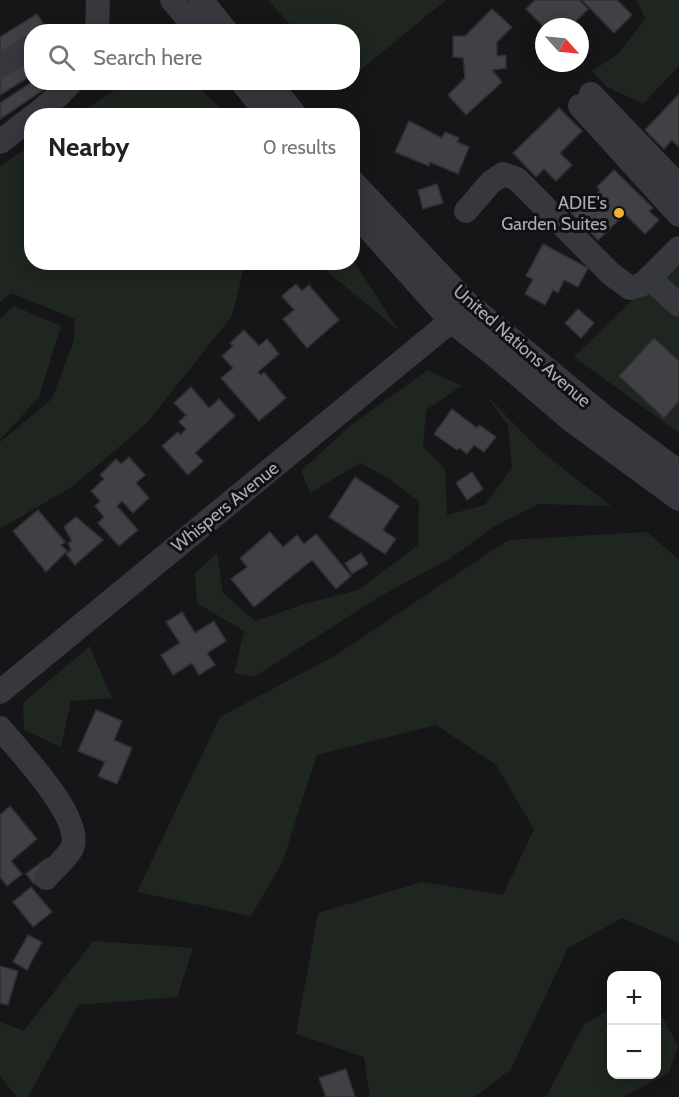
<!DOCTYPE html>
<meta charset="utf-8">
<style>
body{margin:0;font-family:Cabin,sans-serif;background:#f2f2f2;color:#222}
.controls{position:absolute;right:18px;bottom:18px;display:grid;overflow:hidden;border-radius:12px;box-shadow:0 3px 15px #0003}
.controls button{width:54px;height:54px;display:grid;place-items:center;padding:0;border:0;border-bottom:2px solid #e0e0e0;background:#fff;color:#222;font:30px sans-serif}
.compass{position:absolute;left:535px;top:18px;width:54px;height:54px;border-radius:50%;background:#fff;box-shadow:0 3px 15px #0003;rotate:117deg}
.list{margin:0;padding:0;list-style:none}
h2{display:flex;justify-content:space-between;align-items:center;height:78px;margin:0;padding:0 24px;font-size:26px}
h2 small{font-size:20px;font-weight:400;color:#767676}
.icon{flex:none;width:33px;height:33px;fill:none;stroke:currentColor;stroke-width:2;stroke-linecap:round;stroke-linejoin:round}
.map{position:relative;flex:none;width:679px;height:1097px;overflow:hidden}
.search{position:absolute;background:#fff;box-shadow:0 3px 15px #0003;left:24px;top:24px;width:336px;height:66px;display:flex;align-items:center;gap:15px;box-sizing:border-box;padding:0 21px;border-radius:24px;color:#767676;font-size:22px}
.panel{position:absolute;background:#fff;box-shadow:0 3px 15px #0003;left:24px;top:108px;width:336px;height:162px;border-radius:24px}
.map>svg:first-child{display:block}
.green{fill:#1e261f}
.building{fill:#404145;stroke:#303034;stroke-width:1.5}
.lines{fill:none;stroke-linecap:round;stroke-linejoin:round}
.minor{stroke:#37383d;stroke-width:24}
.poi-dot{fill:#f2b134;stroke:#111113;stroke-width:2}
.labels{text-anchor:middle;dominant-baseline:central;stroke-width:6;stroke-linejoin:round;paint-order:stroke}
.poi-label{font-size:18px;fill:#a8adb8;stroke:#111113;text-anchor:end}
.street-label{font-size:18px;fill:#a8adb8;stroke:#111113}
</style>
<div class="map">
<svg width="679" height="1097" viewBox="0 0 679 1097">
<rect width="100%" height="100%" fill="#161618"/>
<g class="green">
<polygon points="268,0 446,0 353,76 352,32 296,31"/>
<polygon points="637,0 679,0 679,66 643,104 607,87 592,71 618,54 645,19"/>
<polygon points="127,82 194,83 227,115 77,115"/>
<polygon points="31,145 32,262 245,263 232,316 147,423 73,486 0,529 0,442 52,399 74,340 75,319 11,293 0,302 0,166"/>
<polygon points="679,255 679,433 574,357"/>
<polygon points="353,260 398,330 317,263 352,262"/>
<polygon points="14,306 61,326 39,397 0,440 0,319"/>
<polygon points="428,370 462,386 426,410 423,447 445,469 447,515 485,505 512,468 508,425 484,393 542,452 611,506 539,504 493,527 451,558 379,597 254,677 234,673 244,631 197,603 195,573 217,553 223,593 255,621 304,604 358,590 418,545 419,502 388,478 360,463 310,493 301,471 351,425"/>
<polygon points="647,532 679,560 679,943 622,918 568,948 511,1069 475,1097 370,1097 364,1057 296,1034 318,913 422,882 503,895 534,829 496,765 436,725 317,755 282,863 251,916 137,892 220,717 336,655 508,540"/>
<polygon points="90,646 107,688 113,698 71,701 61,747 24,730 23,703"/>
<polygon points="93,941 193,948 177,997 78,1005 28,1097 17,1097 0,1076 0,1022 24,1031"/>
<polygon points="657,1007 678,1046 669,1073 623,1097 546,1097 584,1024 611,1009 612,1074 656,1074"/>
</g>
<g class="building">
<polygon points="535,0 579,0 588,9 570,27 544,27 526,9"/>
<polygon points="582,0 617,0 632,15 614,33"/>
<polygon points="492,9 512,27 497,42 497,56 506,55 506,68 492,70 502,82 466,115 448,95 465,78 463,58 453,57 453,36 465,36"/>
<polygon points="37,14 47,30 32,32 32,40 0,59 0,37"/>
<polygon points="32,53 32,75 0,95 0,72"/>
<polygon points="32,82 55,82 0,119 0,103"/>
<polygon points="679,94 679,147 672,140 664,149 645,130"/>
<polygon points="559,108 582,131 560,153 572,165 556,181 544,169 536,177 513,153"/>
<polygon points="409,121 442,138 445,132 459,138 457,142 469,147 458,174 430,162 429,166 395,152"/>
<polygon points="614,170 653,208 649,211 659,220 645,234 625,214 598,240 571,213 588,196 592,199 600,190 597,187"/>
<polygon points="437,184 443,203 423,209 418,190"/>
<polygon points="543,244 588,268 578,287 564,280 558,293 553,290 545,305 525,294 533,279 526,276"/>
<polygon points="296,284 302,291 309,285 339,320 307,348 283,319 294,310 282,296"/>
<polygon points="578,309 594,323 581,338 565,323"/>
<polygon points="244,330 259,346 267,339 279,354 258,372 261,375 264,372 286,398 259,421 221,378 233,368 222,356 233,346 230,343"/>
<polygon points="654,338 679,361 679,401 664,418 619,376"/>
<polygon points="191,387 209,408 219,399 235,416 195,453 203,461 188,475 162,446 178,432 180,435 186,429 179,422 186,415 174,403"/>
<polygon points="452,409 477,428 479,425 496,437 484,452 474,445 467,454 459,448 457,450 434,434"/>
<polygon points="129,457 145,475 136,483 149,498 133,513 122,501 117,506 138,530 119,546 98,523 104,517 95,506 100,501 91,491 104,479 100,475 116,459 121,464"/>
<polygon points="472,472 483,489 467,500 456,483"/>
<polygon points="355,477 399,506 383,530 396,539 385,554 329,517"/>
<polygon points="38,510 65,542 61,545 67,551 46,572 13,531"/>
<polygon points="76,517 103,540 75,565 66,554 71,550 68,543 72,541 64,527"/>
<polygon points="270,532 283,547 297,535 304,544 316,534 351,576 336,589 312,560 254,607 231,579 247,567 240,558"/>
<polygon points="361,553 368,564 352,574 345,563"/>
<polygon points="182,612 195,633 214,621 226,641 207,653 215,665 199,675 192,663 173,675 161,655 180,643 166,622"/>
<polygon points="96,710 122,721 114,740 132,748 117,784 98,776 105,762 78,751"/>
<polygon points="10,806 37,839 11,861 22,874 7,886 0,877 0,815"/>
<polygon points="47,858 54,868 34,884 26,874"/>
<polygon points="31,887 52,912 33,927 13,902"/>
<polygon points="28,935 42,942 27,970 13,962"/>
<polygon points="0,966 18,971 8,1005 0,1003"/>
<polygon points="346,1069 355,1097 326,1097 319,1078"/>
</g>
<g class="lines">
<g class="minor">
<polyline points="172,0 199,32"/>
<polyline points="201,0 227,32"/>
<polyline points="97,32 98,0"/>
<polyline points="0,66 32,46"/>
<polyline points="242,82 269,116"/>
<polyline points="269,82 296,116"/>
<polyline points="591,94 679,186"/>
<polyline points="580,106 679,215"/>
<polyline points="34,116 59,95 71,82"/>
<polyline points="0,142 32,117"/>
<polyline points="352,181 466,302 606,418 679,472"/>
<polyline points="352,210 451,321 496,356 571,420 679,499"/>
<polyline points="466,211 491,182 503,174 517,179 611,274 630,288 643,284 679,248"/>
<polyline points="649,278 679,305"/>
<polyline points="0,692 451,321 466,302"/>
<path d="M0,728C20,752 80,814 73,845C71,854 53,870 46,878"/>
</g>
</g>
<circle class="poi-dot" cx="619" cy="213" r="6"/>
<g class="labels">
<g class="poi-label">
<text x="607" y="203">ADIE's<tspan x="607" dy="21">Garden Suites</tspan></text>
</g>
<g class="street-label">
<text transform="translate(522 346) rotate(41)">United Nations Avenue</text>
<text transform="translate(225 507) rotate(-39)">Whispers Avenue</text>
</g>
</g>
</svg>
<div class="controls">
<button>+</button>
<button>−</button>
</div>
<svg class="compass" viewBox="-18 -18 36 36"><path d="M0-13l5 13h-10z" fill="#e53935"/><path d="M0 13l5-13h-10z" fill="#767676"/></svg>
<div class="search"><svg class="icon" aria-label="search" viewBox="0 0 24 24"><circle cx="10" cy="10" r="6"/><path d="M15 15l6 6"/></svg>Search here</div>
<section class="panel">
<h2>Nearby<small>0 results</small></h2>
<ul class="list">
</ul>
</section>
</div>
